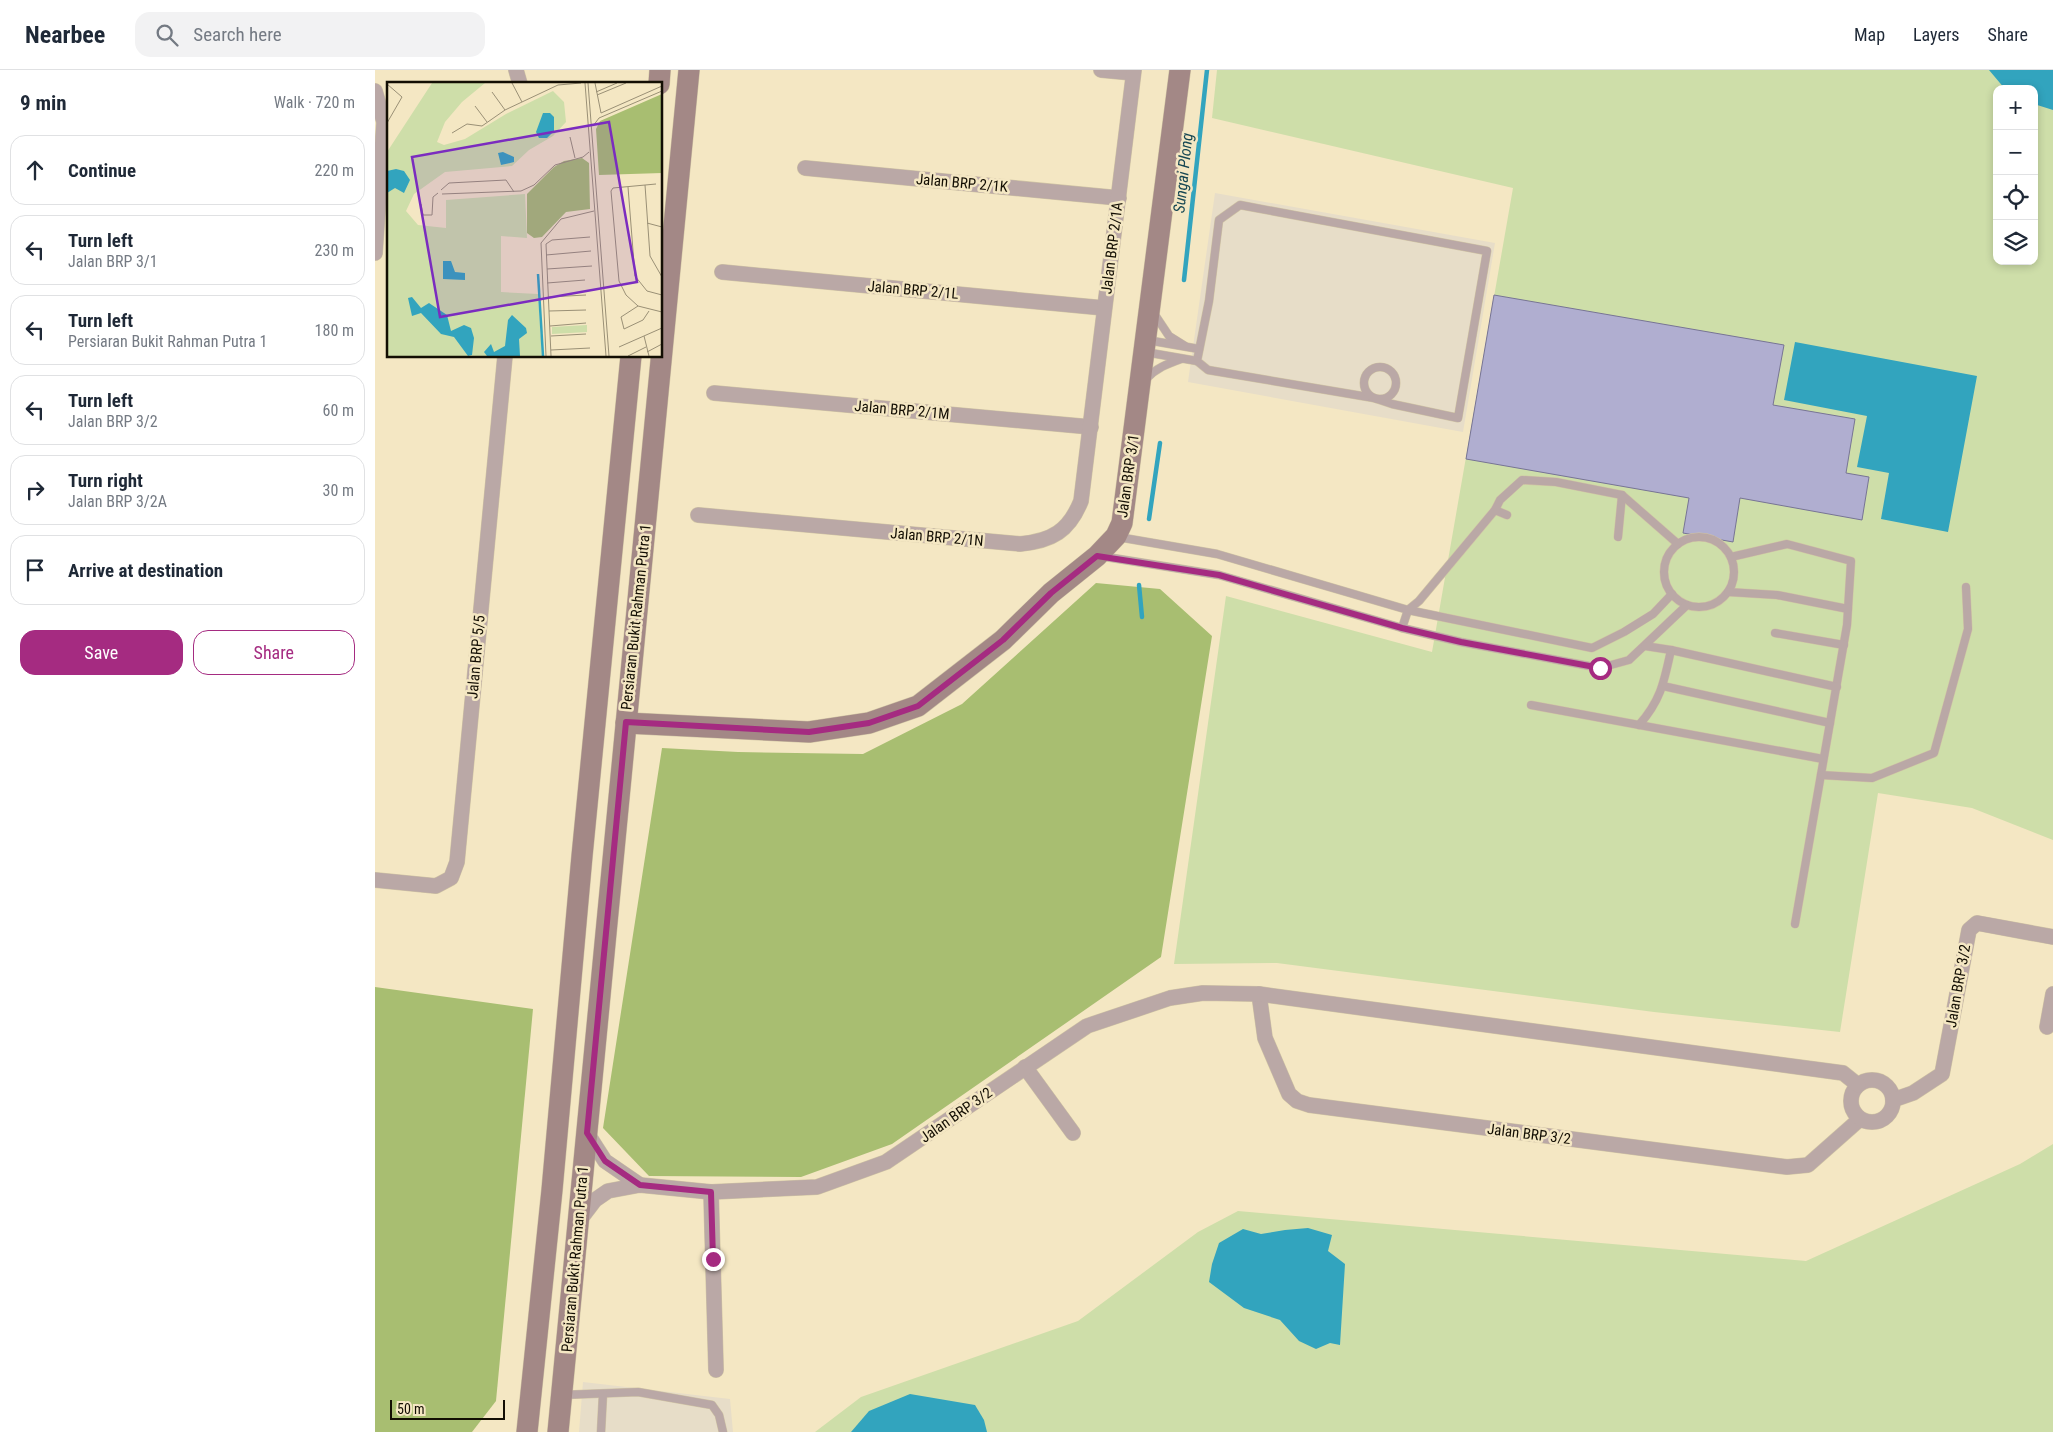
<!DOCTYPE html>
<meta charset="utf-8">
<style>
body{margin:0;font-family:"Roboto Condensed",sans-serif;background:#f2f2f3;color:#1f2937}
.controls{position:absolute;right:15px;top:15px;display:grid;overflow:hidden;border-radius:10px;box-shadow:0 2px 8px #0003}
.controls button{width:45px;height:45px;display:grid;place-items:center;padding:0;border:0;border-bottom:1px solid #e0e1e3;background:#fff;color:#1f2937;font:25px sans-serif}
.scale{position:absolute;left:15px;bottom:12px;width:115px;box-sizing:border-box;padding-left:5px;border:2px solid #130e03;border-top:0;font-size:14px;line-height:18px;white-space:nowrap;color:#130e03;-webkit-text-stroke:4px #f4e7c3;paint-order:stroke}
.stop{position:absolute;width:15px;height:15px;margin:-11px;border:4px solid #a52b81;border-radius:50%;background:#fff}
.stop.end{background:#a52b81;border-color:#fff;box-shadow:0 1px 5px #0008}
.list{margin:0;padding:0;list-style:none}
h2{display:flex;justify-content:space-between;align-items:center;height:65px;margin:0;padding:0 20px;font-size:21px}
h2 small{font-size:16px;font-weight:400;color:#747a83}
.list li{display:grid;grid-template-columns:32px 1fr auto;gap:15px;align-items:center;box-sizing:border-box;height:70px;margin:0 10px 10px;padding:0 10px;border:1px solid #e0e1e3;border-radius:15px}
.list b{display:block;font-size:19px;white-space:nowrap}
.list p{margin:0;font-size:16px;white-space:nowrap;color:#747a83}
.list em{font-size:16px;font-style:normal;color:#747a83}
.actions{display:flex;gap:10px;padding:15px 20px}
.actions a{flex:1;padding:11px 0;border:1px solid #a52b81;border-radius:15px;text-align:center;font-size:18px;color:#a52b81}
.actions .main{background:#a52b81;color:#fff}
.icon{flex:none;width:28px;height:28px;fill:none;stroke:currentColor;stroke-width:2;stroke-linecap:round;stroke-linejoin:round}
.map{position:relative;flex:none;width:1678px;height:1362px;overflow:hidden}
header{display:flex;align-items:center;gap:30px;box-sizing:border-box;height:70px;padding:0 25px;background:#fff;border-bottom:1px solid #e0e1e3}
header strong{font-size:24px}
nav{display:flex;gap:28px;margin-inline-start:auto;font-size:18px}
.search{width:350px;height:45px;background:#f2f2f3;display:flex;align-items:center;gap:12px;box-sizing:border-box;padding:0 18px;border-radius:15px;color:#747a83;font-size:19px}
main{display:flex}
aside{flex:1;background:#fff}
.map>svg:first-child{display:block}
.commercial{fill:#e7ddc8}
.green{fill:#cedea9;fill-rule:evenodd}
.forest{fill:#a8be71}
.water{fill:#32a4be}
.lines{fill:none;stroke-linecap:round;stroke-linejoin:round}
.stream{stroke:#32a4be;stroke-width:4.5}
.building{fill:#b0aed0;stroke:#777494}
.lane-casing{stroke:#d0c4a4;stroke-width:9}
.street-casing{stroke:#d0c4a4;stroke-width:16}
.secondary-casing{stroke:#d0c4a4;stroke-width:22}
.lane{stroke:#baa8a6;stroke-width:8}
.street{stroke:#baa8a6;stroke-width:15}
.secondary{stroke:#a38886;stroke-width:21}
.route{stroke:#a52b81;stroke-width:6}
.labels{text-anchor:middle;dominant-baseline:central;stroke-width:5;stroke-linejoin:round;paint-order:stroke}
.street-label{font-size:15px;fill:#130e03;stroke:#f4e7c3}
.water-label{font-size:16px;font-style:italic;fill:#174753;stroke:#f4e7c3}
.inset-river{fill:none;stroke:#32a4be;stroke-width:2.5}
.inset-road{fill:none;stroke:#9a9076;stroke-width:1}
.view{fill:#7b2cbf;fill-opacity:0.15;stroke:#7b2cbf;stroke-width:2.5}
.inset-edge{fill:none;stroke:#130e03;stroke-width:2.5}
</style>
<header>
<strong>Nearbee</strong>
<div class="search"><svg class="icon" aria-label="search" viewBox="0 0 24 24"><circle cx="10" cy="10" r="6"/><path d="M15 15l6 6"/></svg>Search here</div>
<nav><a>Map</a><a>Layers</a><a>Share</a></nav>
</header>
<main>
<aside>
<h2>9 min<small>Walk · 720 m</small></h2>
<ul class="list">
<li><svg class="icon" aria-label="ahead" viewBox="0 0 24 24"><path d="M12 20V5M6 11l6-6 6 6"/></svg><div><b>Continue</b></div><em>220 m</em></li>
<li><svg class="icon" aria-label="left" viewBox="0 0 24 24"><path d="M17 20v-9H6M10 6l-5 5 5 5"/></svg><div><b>Turn left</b><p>Jalan BRP 3/1</p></div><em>230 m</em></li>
<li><svg class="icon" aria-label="left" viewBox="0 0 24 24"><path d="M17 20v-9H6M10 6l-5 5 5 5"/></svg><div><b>Turn left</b><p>Persiaran Bukit Rahman Putra 1</p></div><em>180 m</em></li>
<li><svg class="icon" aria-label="left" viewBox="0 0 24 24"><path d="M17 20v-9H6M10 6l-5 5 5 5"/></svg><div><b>Turn left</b><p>Jalan BRP 3/2</p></div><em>60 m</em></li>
<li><svg class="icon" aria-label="right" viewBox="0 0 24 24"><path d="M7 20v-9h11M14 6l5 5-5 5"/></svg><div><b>Turn right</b><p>Jalan BRP 3/2A</p></div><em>30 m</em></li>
<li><svg class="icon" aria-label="arrive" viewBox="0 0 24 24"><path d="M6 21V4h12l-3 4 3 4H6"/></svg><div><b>Arrive at destination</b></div></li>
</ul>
<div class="actions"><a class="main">Save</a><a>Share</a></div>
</aside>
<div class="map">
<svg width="1678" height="1362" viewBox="0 0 1678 1362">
<rect width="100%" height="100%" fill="#f4e7c3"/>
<g class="commercial">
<polygon points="840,123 1120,173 1088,362 813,312"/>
<polygon points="208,1312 355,1329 358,1362 204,1362"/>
</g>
<g class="green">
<path d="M842,0H1678V770L1597,738L1503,723L1465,962L1279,942L902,893L799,894L851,526L1057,582L1138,118L837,48ZM1622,19H1659V191H1622Z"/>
<polygon points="1678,1074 1678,1362 440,1362 486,1327 703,1251 823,1162 863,1141 1431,1191 1645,1094"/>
</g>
<g class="forest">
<polygon points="721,513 785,519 837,566 786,887 517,1074 426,1107 274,1106 228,1058 287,678 363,682 488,684 587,634"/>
<polygon points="0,917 158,939 121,1331 97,1362 0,1362"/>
</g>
<g class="water">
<polygon points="1614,0 1678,0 1678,40 1659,34 1659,19 1630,19"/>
<polygon points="1420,272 1602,306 1573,462 1506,449 1514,403 1482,397 1492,346 1409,330"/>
<polygon points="933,1158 957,1165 953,1181 970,1194 965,1275 955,1273 941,1279 924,1271 905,1250 869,1238 834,1212 837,1194 844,1173 868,1159 886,1164 910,1160"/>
<polygon points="535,1324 600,1335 609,1350 612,1362 476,1362 494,1341"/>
</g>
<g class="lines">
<g class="stream">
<polyline points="809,210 832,0"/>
<polyline points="774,449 785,373"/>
<polyline points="764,515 767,547"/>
</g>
</g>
<polygon class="building" points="1119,225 1409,275 1398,335 1480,349 1471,403 1494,407 1487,450 1365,428 1358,472 1308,463 1314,428 1091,389"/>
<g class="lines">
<defs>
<g id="lane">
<polygon points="865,135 1112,181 1083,348 1017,334 999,328 833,300 822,291 834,231 844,150"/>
<polyline points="780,245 794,266 810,276"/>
<polyline points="772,270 824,279"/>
<polyline points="770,282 822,291"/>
<circle cx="1005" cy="313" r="16"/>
<path d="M771,309C781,298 792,294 806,289"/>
<polyline points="1120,440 1132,445"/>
<circle cx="1324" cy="502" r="35"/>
<polyline points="743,467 842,484 1033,540 1217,578 1249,562 1278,544 1297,524"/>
<polyline points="1243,467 1247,425"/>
<polyline points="725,486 844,505 1027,558 1086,572 1225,598 1254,590 1312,535"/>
<polyline points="1356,487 1412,474 1476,491 1472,555 1420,854"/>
<polyline points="1353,522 1402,525 1473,539"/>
<polyline points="1027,558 1033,540 1044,531 1120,440 1125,430 1147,410 1181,412 1247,425 1303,474"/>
<polyline points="1400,563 1469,575"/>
<polyline points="1270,576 1296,580 1462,617"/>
<polyline points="1288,616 1455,653"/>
<polyline points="1156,635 1448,689"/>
<path d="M1264,655C1286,630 1289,612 1296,580"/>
<polyline points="1446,705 1497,708 1559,683 1593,559 1591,517"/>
<polyline points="187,1325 263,1322 337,1335 344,1345 348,1362"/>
<polyline points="226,1362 228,1324"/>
</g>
<g id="street">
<polyline points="141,0 145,14"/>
<polyline points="726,0 758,3"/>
<polyline points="0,21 9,52 0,183"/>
<polyline points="430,98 744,128"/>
<polyline points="347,202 729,238"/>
<polyline points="339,323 716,357"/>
<path d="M323,445L645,474C677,471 694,461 706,431L759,0"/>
<polyline points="0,810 61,816 76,808 82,792 130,286"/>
<polyline points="884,924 890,968 914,1024 922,1031 934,1035 1412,1097 1433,1095 1485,1049"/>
<polyline points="1672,957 1678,924"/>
<polyline points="650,997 698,1063"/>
<circle cx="1497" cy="1031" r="21"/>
<polyline points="1518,1030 1538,1023 1567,1004 1594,860 1602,853 1678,867"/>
<polyline points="212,1063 230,1091 265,1115"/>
<polyline points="336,1122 341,1300"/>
<polyline points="204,1151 220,1130 233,1121 265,1115 336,1122 442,1117 511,1092 712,956 795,928 828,923 884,924 1468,1003 1483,1015"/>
</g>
<g id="secondary">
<polyline points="284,14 285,0"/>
<polyline points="251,653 434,662 494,653 543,636 628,570 676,523 722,486 741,466 747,453 805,0"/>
<polyline points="152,1362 177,1120 207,786 256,286"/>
<polyline points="183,1362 314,0"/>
</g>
</defs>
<use href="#lane" class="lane-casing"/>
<use href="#street" class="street-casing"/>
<use href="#secondary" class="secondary-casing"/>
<use href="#lane" class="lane"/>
<use href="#street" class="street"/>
<use href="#secondary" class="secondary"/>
</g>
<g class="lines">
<polyline class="route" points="338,1189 336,1122 265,1115 230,1091 212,1063 251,652 434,662 494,653 543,636 628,570 676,523 722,486 844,505 1027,558 1086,572 1225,598"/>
</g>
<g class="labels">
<g class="street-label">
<text transform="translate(587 113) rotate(5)">Jalan BRP 2/1K</text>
<text transform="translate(737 178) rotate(-83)">Jalan BRP 2/1A</text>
<text transform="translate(538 220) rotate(5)">Jalan BRP 2/1L</text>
<text transform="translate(527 340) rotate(5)">Jalan BRP 2/1M</text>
<text transform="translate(753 406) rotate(-82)">Jalan BRP 3/1</text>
<text transform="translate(562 467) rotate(5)">Jalan BRP 2/1N</text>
<text transform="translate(261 547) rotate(-84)">Persiaran Bukit Rahman Putra 1</text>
<text transform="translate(101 587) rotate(-85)">Jalan BRP 5/5</text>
<text transform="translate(1583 916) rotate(-80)">Jalan BRP 3/2</text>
<text transform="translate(581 1045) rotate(-35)">Jalan BRP 3/2</text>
<text transform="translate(1154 1064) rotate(7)">Jalan BRP 3/2</text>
<text transform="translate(200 1189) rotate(-85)">Persiaran Bukit Rahman Putra 1</text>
</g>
<g class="water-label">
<text transform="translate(808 103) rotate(-84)">Sungai Plong</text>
</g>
</g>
<g transform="translate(12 12)">
<rect width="275" height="275" fill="#f4e7c3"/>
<path d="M45,1H98L75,20L58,40L50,60L57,63L78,57L119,32L166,9L177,20L179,40L166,54L142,68L125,84L58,90L27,112L19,129L31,143L59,146V118L138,112L140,156L114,154V210L151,212L155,274H0V70ZM200,243V250L165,252V245Z" fill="#cedea9"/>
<path d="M275,12V91L212,93L209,47L213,39ZM195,76L202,81L203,127L179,130L155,155L147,156L140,151V112L167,85L177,79Z" fill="#a8be71"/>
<path d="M156,31H163L167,35V49L160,56H152L149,50ZM116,70L127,75V80L114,83L111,71ZM9,87L17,89L23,98L17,111L8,106L0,111V89ZM56,179H64L68,190L78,191V198L56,197ZM25,215L34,226L42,221L60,233L64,249L77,243L84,246L87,256L85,273L81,274L67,255L54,252L34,231L25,234L21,216ZM125,233L139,246L140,251L132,257L133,274H100L97,270L104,262L107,270L118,264L121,238Z" fill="#32a4be"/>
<path class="inset-river" d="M151,192L156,274"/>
<path class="inset-road" d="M125,1L135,20M198,1L219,274M201,1L222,274M208,1L214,31L275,4M0,2L15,15L0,41M105,10L118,28M209,10L230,1M210,13L239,1M88,24L100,40M206,44L212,36L275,9M65,51L80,42L95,44L118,28L171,3L194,1M183,55L188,76M269,102L226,106L224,109L232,199L239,213L251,224L275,230M258,103L263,174L275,195M241,105L248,194L260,209L275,213M54,108L62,101L119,98L127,110M55,112L134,109L147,103L168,83L196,75L202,70M34,122L36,133H45L46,115L51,111M260,141L275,145M159,173L204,169M160,187L205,184M160,201L198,198M161,215L199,213M251,224L234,235L237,247L256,238L262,229M162,229L199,228M163,244L199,241M164,254L199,252M257,254L262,274M232,265L275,246M164,268L203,266M260,270L275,262M159,274L154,161L174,137L207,129M164,274L159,162L165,158L203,155M241,274L259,265"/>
<path class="view" d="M222,40L250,200L53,235L25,75Z"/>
<rect width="275" height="275" class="inset-edge"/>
</g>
</svg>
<div class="controls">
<button>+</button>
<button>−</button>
<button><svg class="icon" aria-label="locate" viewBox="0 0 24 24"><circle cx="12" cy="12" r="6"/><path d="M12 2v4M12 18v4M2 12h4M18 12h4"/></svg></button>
<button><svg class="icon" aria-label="layers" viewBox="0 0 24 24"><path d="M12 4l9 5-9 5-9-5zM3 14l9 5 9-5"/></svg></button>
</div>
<div class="scale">50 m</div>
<div class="stop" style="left:1225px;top:598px"></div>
<div class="stop end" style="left:338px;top:1189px"></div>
</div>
</main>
